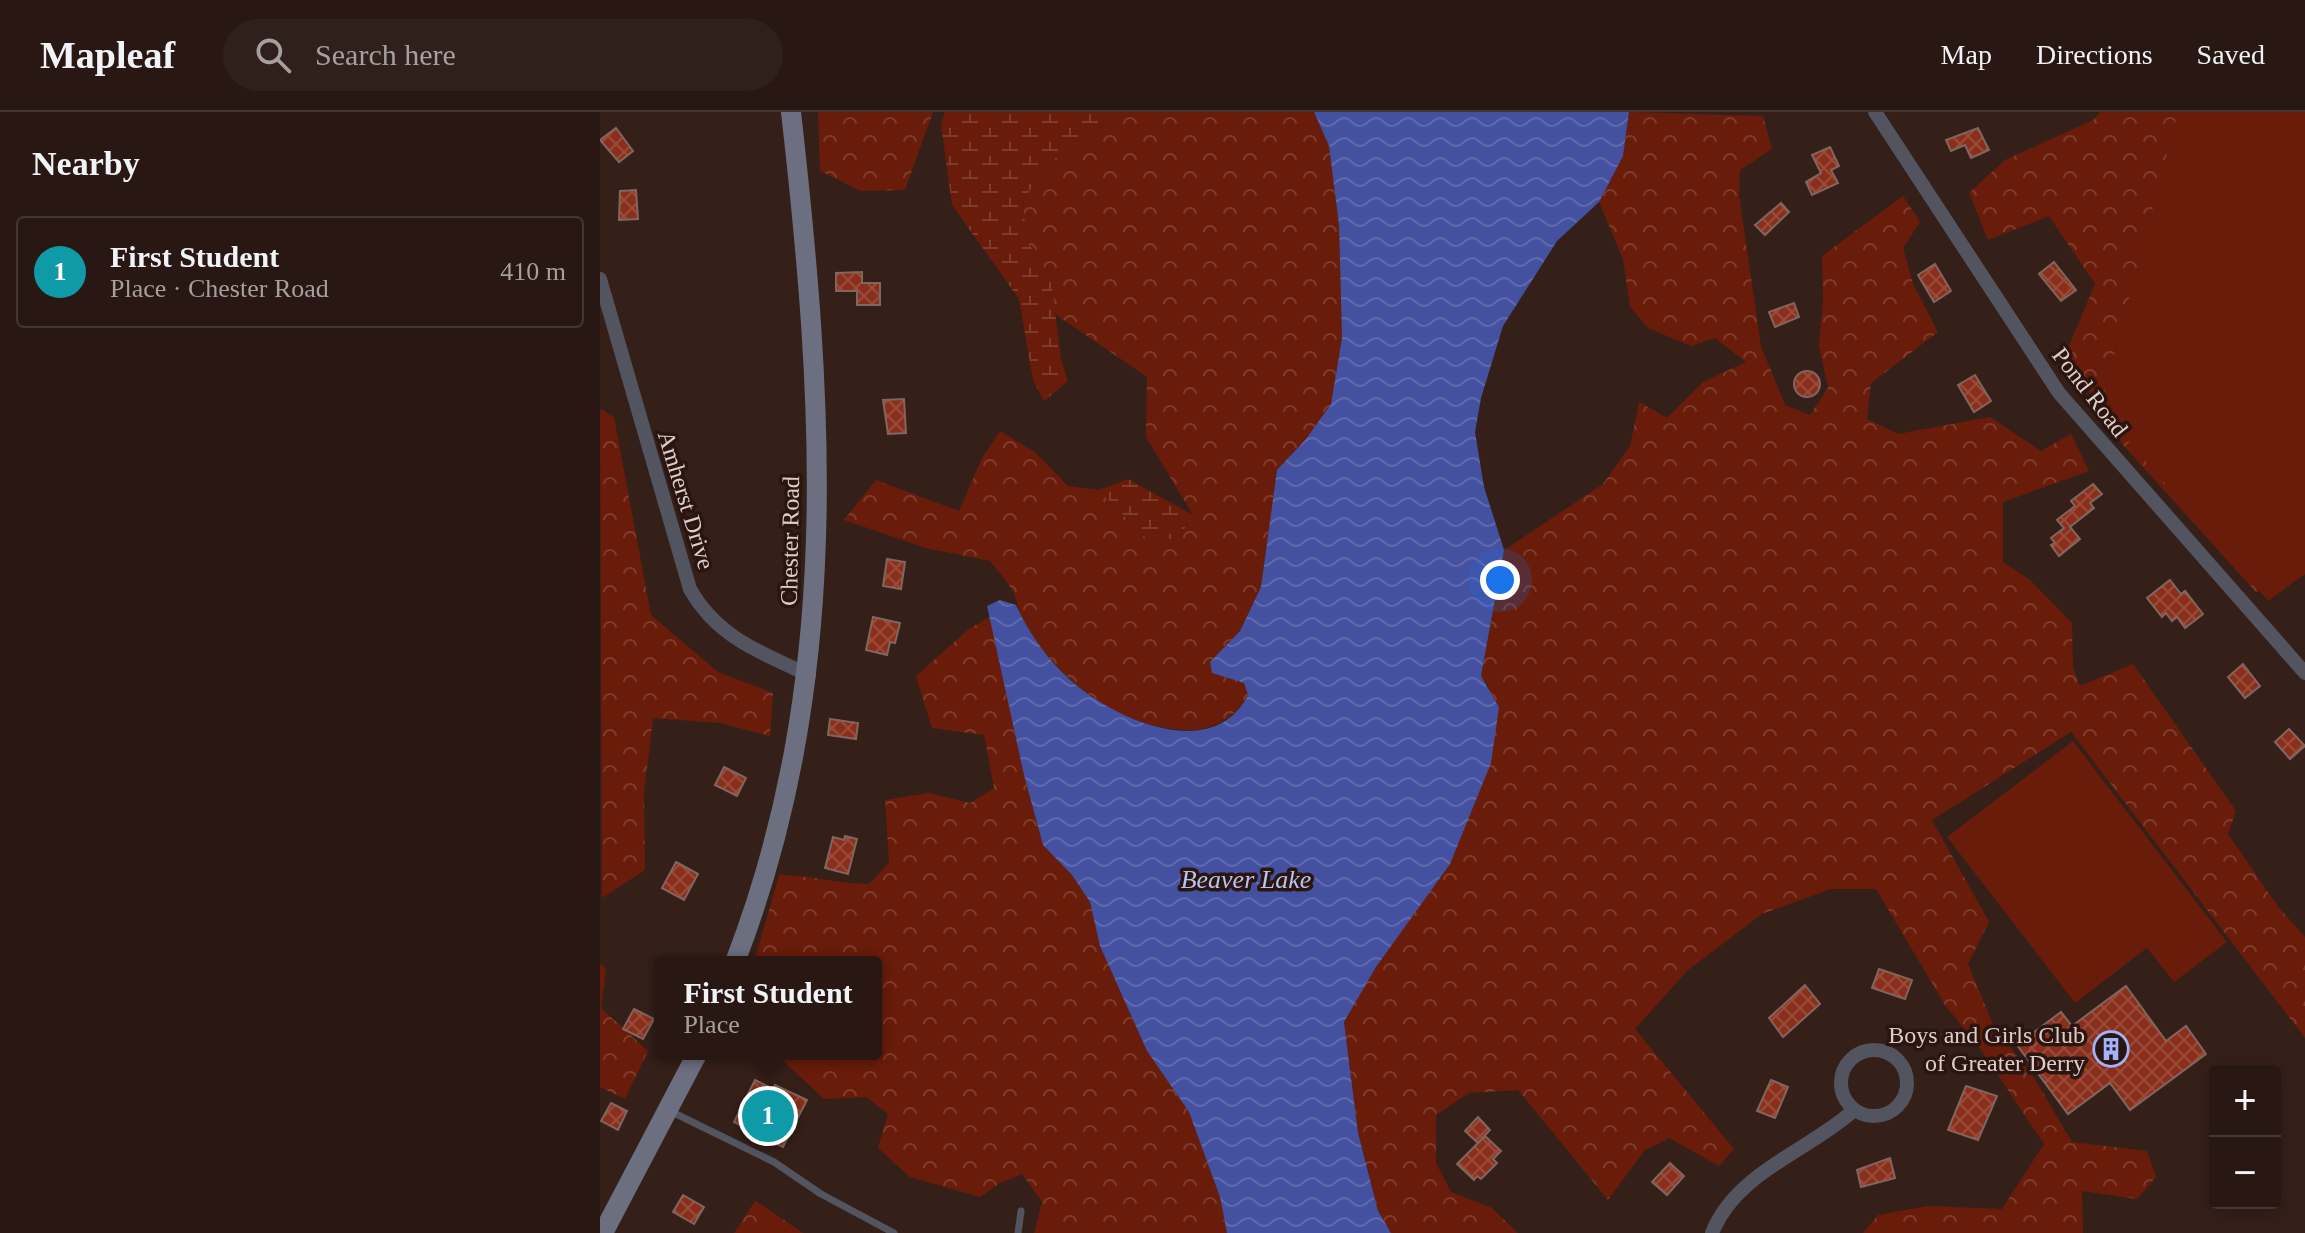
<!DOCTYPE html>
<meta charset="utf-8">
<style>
body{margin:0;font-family:Georgia,serif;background:#30201c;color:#f1f3f6}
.controls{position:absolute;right:24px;bottom:24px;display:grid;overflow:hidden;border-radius:8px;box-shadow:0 4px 20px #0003}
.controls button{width:72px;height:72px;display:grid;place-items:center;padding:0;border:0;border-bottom:2px solid #443633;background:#281713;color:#f1f3f6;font:40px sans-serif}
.you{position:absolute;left:900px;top:468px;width:28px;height:28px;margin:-20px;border:6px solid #fff;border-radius:50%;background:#1a73e8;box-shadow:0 0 0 12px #1a73e833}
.badge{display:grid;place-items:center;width:52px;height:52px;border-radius:50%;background:#a1b3fd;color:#fff;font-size:26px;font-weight:700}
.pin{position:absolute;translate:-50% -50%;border:4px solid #fff;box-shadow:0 2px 8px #0006}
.popup{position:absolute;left:54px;top:844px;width:228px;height:104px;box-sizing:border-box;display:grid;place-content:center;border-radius:8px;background:#281713;filter:drop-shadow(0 2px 6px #0005);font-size:26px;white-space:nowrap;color:#a59fa0}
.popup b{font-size:30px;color:#f1f3f6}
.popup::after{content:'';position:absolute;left:50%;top:100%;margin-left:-16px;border:16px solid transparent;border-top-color:#281713}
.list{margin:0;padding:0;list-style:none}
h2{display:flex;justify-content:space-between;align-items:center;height:104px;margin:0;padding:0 32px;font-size:34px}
h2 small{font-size:26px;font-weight:400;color:#a59fa0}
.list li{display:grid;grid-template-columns:52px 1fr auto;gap:24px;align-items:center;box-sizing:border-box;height:112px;margin:0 16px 16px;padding:0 16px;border:2px solid #443633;border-radius:8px}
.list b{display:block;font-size:30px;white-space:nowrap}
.list p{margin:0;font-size:26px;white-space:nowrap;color:#a59fa0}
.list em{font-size:26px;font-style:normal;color:#a59fa0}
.icon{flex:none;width:44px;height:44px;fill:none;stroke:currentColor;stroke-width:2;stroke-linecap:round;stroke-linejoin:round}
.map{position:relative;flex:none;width:1705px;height:1121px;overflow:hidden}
header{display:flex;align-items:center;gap:48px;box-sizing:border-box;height:112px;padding:0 40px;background:#281713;border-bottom:2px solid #443633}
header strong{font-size:38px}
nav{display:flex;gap:44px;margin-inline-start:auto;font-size:28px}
.search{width:560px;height:72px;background:#30201c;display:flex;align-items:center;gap:20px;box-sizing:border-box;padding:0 28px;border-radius:44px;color:#a59fa0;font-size:30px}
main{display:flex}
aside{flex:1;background:#281713}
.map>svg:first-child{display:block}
.forest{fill:url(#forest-crowns)}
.wetland{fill:url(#wetland-marsh)}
.green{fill:#691c0a}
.water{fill:url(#water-waves)}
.building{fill:url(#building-cross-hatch);stroke:#81665f;stroke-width:2}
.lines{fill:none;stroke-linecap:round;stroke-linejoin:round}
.service{stroke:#52555f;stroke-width:7}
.minor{stroke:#52555f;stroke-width:14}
.secondary{stroke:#6b6f7f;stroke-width:20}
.labels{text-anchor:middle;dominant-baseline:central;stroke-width:7;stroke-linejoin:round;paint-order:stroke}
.street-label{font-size:24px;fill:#dececa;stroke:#2b1510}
.poi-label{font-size:24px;fill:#dececa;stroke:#2b1510;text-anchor:end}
.water-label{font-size:26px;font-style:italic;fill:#b7c3ef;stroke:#2b1510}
</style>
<header>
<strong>Mapleaf</strong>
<div class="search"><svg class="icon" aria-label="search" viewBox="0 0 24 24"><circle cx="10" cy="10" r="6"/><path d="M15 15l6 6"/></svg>Search here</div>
<nav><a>Map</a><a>Directions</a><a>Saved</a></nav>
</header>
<main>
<aside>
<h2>Nearby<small></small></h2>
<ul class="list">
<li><span class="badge" style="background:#0f9aa8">1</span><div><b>First Student</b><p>Place · Chester Road</p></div><em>410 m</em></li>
</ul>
</aside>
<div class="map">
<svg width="1705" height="1121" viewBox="0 0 1705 1121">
<defs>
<pattern id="forest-crowns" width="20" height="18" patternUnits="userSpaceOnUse" patternTransform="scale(2)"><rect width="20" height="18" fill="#691c0a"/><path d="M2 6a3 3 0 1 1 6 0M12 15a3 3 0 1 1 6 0" fill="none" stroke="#7e3c2c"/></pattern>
<pattern id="wetland-marsh" width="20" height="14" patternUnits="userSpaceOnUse" patternTransform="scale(2)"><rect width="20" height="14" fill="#691c0a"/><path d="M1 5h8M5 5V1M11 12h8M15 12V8" fill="none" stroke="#7e3c2c"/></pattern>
<pattern id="water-waves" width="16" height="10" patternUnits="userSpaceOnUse" patternTransform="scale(2)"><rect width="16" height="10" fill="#4451a0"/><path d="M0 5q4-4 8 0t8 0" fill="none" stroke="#5f69ac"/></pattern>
<pattern id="building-cross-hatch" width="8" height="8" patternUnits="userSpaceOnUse" patternTransform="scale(2)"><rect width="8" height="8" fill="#8a2f1b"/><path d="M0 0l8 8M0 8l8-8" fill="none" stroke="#9a4c3b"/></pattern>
</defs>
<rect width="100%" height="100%" fill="#351f19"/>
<g class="forest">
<polygon points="218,0 333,0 305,78 261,79 220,59"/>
<path d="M513,0H714L729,34L739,113L742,226L731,292L706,327L677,358L661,475L640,519L610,550L612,561L644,571L648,583C637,604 613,619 588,618C521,617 459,569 425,512C420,503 418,494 415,484C411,472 397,459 390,449L326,436L244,408L276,368L359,399L381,348L400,319L436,341L468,374L499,378L548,428L578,427L593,403L546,325L547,265L455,202L451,167L429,132L422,92L445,53L498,19Z"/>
<polygon points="1029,0 1163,4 1172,37 1140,58 1139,83 1161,234 1185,293 1210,303 1228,276 1219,233 1223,190 1222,144 1303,84 1320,110 1303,136 1313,172 1338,220 1271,271 1267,307 1298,322 1390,305 1441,339 1471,322 1489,359 1403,390 1403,450 1430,468 1472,511 1473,556 1480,574 1533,552 1636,699 1628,722 1679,796 1705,825 1705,926 1471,620 1332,708 1389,810 1368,852 1394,915 1433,964 1472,1030 1547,1039 1556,1065 1537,1087 1482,1079 1483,1121 1263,1121 1278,1103 1328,1094 1402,1097 1444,1032 1380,936 1345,893 1276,777 1231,777 1162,802 1088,858 1035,917 1134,1037 1119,1054 1069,1026 1044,1039 1008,1088 918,978 869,981 836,1003 836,1051 851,1080 892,1096 918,1121 791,1121 778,1099 758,1021 744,910 776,855 889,574 881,565 904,438 1003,372 1030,334 1039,290 1067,306 1103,270 1146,250 1115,226 1091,234 1048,216 1030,195 1023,147 999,90 1023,44"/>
<polygon points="1500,0 1705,0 1705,452 1656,480 1522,332 1466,241 1495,172 1449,104 1388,128 1369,81 1405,48 1493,8"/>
<polygon points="0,297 14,305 51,503 118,560 173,581 170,624 120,611 53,606 44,681 45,758 2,786"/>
<path d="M390,505L424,663L443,733L472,763L490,790L500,834L547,939L589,1000L620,1085L627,1121H434L442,1090L422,1062L400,1071L380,1085L310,1065L278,1036L288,1002L266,985L224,987L176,942H276V850H154L179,763C210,763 238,772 269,772L289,751L285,688L329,681L370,691L394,676L384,623L332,616L316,564L370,516Z"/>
<polygon points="0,852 6,856 1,896 48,939 25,987 0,975"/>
<polygon points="155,1089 156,1089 203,1121 134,1121"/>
</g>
<g class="wetland">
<polygon points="345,0 513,0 498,19 445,53 422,92 429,132 451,167 461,247 468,269 444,289 433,268 419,187 352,93 341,12"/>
<polygon points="528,367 593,403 578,427 548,428 499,378"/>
</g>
<g class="green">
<polygon points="1578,0 1705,0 1705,462 1668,489 1500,297"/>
<polygon points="1473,629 1627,830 1574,870 1547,836 1475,891 1347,725"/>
</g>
<path class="water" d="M714,0H1029L1023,44L999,90L957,129L903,214L881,286L875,320L884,375L904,438L881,564L899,595L891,651L850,752L776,855L744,910L758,1021L778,1099L791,1121H627L620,1085L589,1000L547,939L500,834L490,790L472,763L443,733L424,663L387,494L400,488L416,493C427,517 443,541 462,560C502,602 611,656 648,583L644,571L612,561L610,550L640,519L661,475L677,358L706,327L731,292L742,226L739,113L729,34Z"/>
<g class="building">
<polygon points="16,16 33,39 19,50 0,28"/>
<polygon points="1378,16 1389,38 1371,46 1365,33 1351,39 1346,28"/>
<polygon points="1230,35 1239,54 1231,58 1238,71 1212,83 1206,70 1221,61 1212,43"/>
<polygon points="36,78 38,107 19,108 20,79"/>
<polygon points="1181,91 1189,100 1165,123 1155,113"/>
<polygon points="1454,150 1476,178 1461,189 1439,162"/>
<polygon points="1335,152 1351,179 1334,190 1318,163"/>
<polygon points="262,160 262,171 280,171 280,193 257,193 257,179 236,179 236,161"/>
<polygon points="1194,191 1199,205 1175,215 1169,200"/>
<circle cx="1207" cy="272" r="13"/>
<polygon points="1375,263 1391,289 1374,300 1358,273"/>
<polygon points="304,287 306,321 288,322 283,288"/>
<polygon points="1493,372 1502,382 1490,391 1494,396 1470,415 1480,427 1459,444 1451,433 1455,431 1451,426 1464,416 1457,408 1475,394 1471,389"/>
<polygon points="287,447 305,450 301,477 283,474"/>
<polygon points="1570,468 1581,482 1585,479 1603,502 1585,516 1577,505 1572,509 1566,501 1562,505 1547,486"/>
<polygon points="273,505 300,511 295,531 290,530 287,543 266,538"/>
<polygon points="1643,552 1660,574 1645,586 1628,565"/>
<polygon points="230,607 258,611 256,627 228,623"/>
<polygon points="1689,617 1705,634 1690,647 1675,630"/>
<polygon points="124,655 146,666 137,684 115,673"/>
<polygon points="245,724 257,727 248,762 225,756 233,725 244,728"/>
<polygon points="76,750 98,762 84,788 62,776"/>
<polygon points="1279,857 1312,868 1305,887 1272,876"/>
<polygon points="1205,873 1220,892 1183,925 1169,906"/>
<polygon points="1526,874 1566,929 1586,914 1606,942 1530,998 1510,971 1468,1002 1417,933 1461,900 1472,914"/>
<polygon points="34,897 54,907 43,927 23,917"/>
<polygon points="155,968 173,977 175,973 207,988 183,1035 134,1010"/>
<polygon points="1171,968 1188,975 1175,1006 1157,999"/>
<polygon points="1366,974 1397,984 1378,1028 1348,1018"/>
<polygon points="11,991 27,999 18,1018 1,1009"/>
<polygon points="878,1005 890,1018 878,1031 865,1019"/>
<polygon points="885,1024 901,1039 893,1047 897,1051 881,1067 877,1064 874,1068 857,1052"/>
<polygon points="1290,1046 1295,1066 1261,1075 1257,1058"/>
<polygon points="1070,1051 1084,1064 1067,1083 1052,1070"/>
<polygon points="83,1083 104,1095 94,1112 73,1100"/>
</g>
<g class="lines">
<g class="service">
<polyline points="70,999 174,1050 221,1082 294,1121"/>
<polyline points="418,1121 421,1099"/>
</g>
<g class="minor">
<polyline points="1275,0 1459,281 1705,561"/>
<path d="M0,167L90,477C117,525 161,541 209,563"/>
<circle cx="1274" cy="971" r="33"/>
<path d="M1112,1121C1136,1060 1209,1039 1254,998"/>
</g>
<g class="secondary">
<path d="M135,850C243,570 224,293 191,0"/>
<polyline points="3,1121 97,942"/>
</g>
</g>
<defs>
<symbol id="building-ring" viewBox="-11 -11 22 22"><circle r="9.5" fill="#2b1510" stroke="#a1b3fd" stroke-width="1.5"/><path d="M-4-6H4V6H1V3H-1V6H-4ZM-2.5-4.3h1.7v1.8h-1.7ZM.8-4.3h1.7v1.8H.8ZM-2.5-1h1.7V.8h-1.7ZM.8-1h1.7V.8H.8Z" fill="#a1b3fd"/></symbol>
</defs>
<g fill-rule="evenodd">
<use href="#building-ring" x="1491" y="917" width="40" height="40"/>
</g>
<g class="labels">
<g class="street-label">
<text transform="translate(1490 280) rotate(52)">Pond Road</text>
<text transform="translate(86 388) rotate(73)">Amherst Drive</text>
<text transform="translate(190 429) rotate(-89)">Chester Road</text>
</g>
<g class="poi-label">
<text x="1485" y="923">Boys and Girls Club<tspan x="1485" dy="28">of Greater Derry</tspan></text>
</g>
<g class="water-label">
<text x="646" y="767">Beaver Lake</text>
</g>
</g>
</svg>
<div class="controls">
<button>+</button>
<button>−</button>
</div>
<div class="you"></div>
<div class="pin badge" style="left:168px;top:1004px;background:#0f9aa8">1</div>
<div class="popup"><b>First Student</b>Place</div>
</div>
</main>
